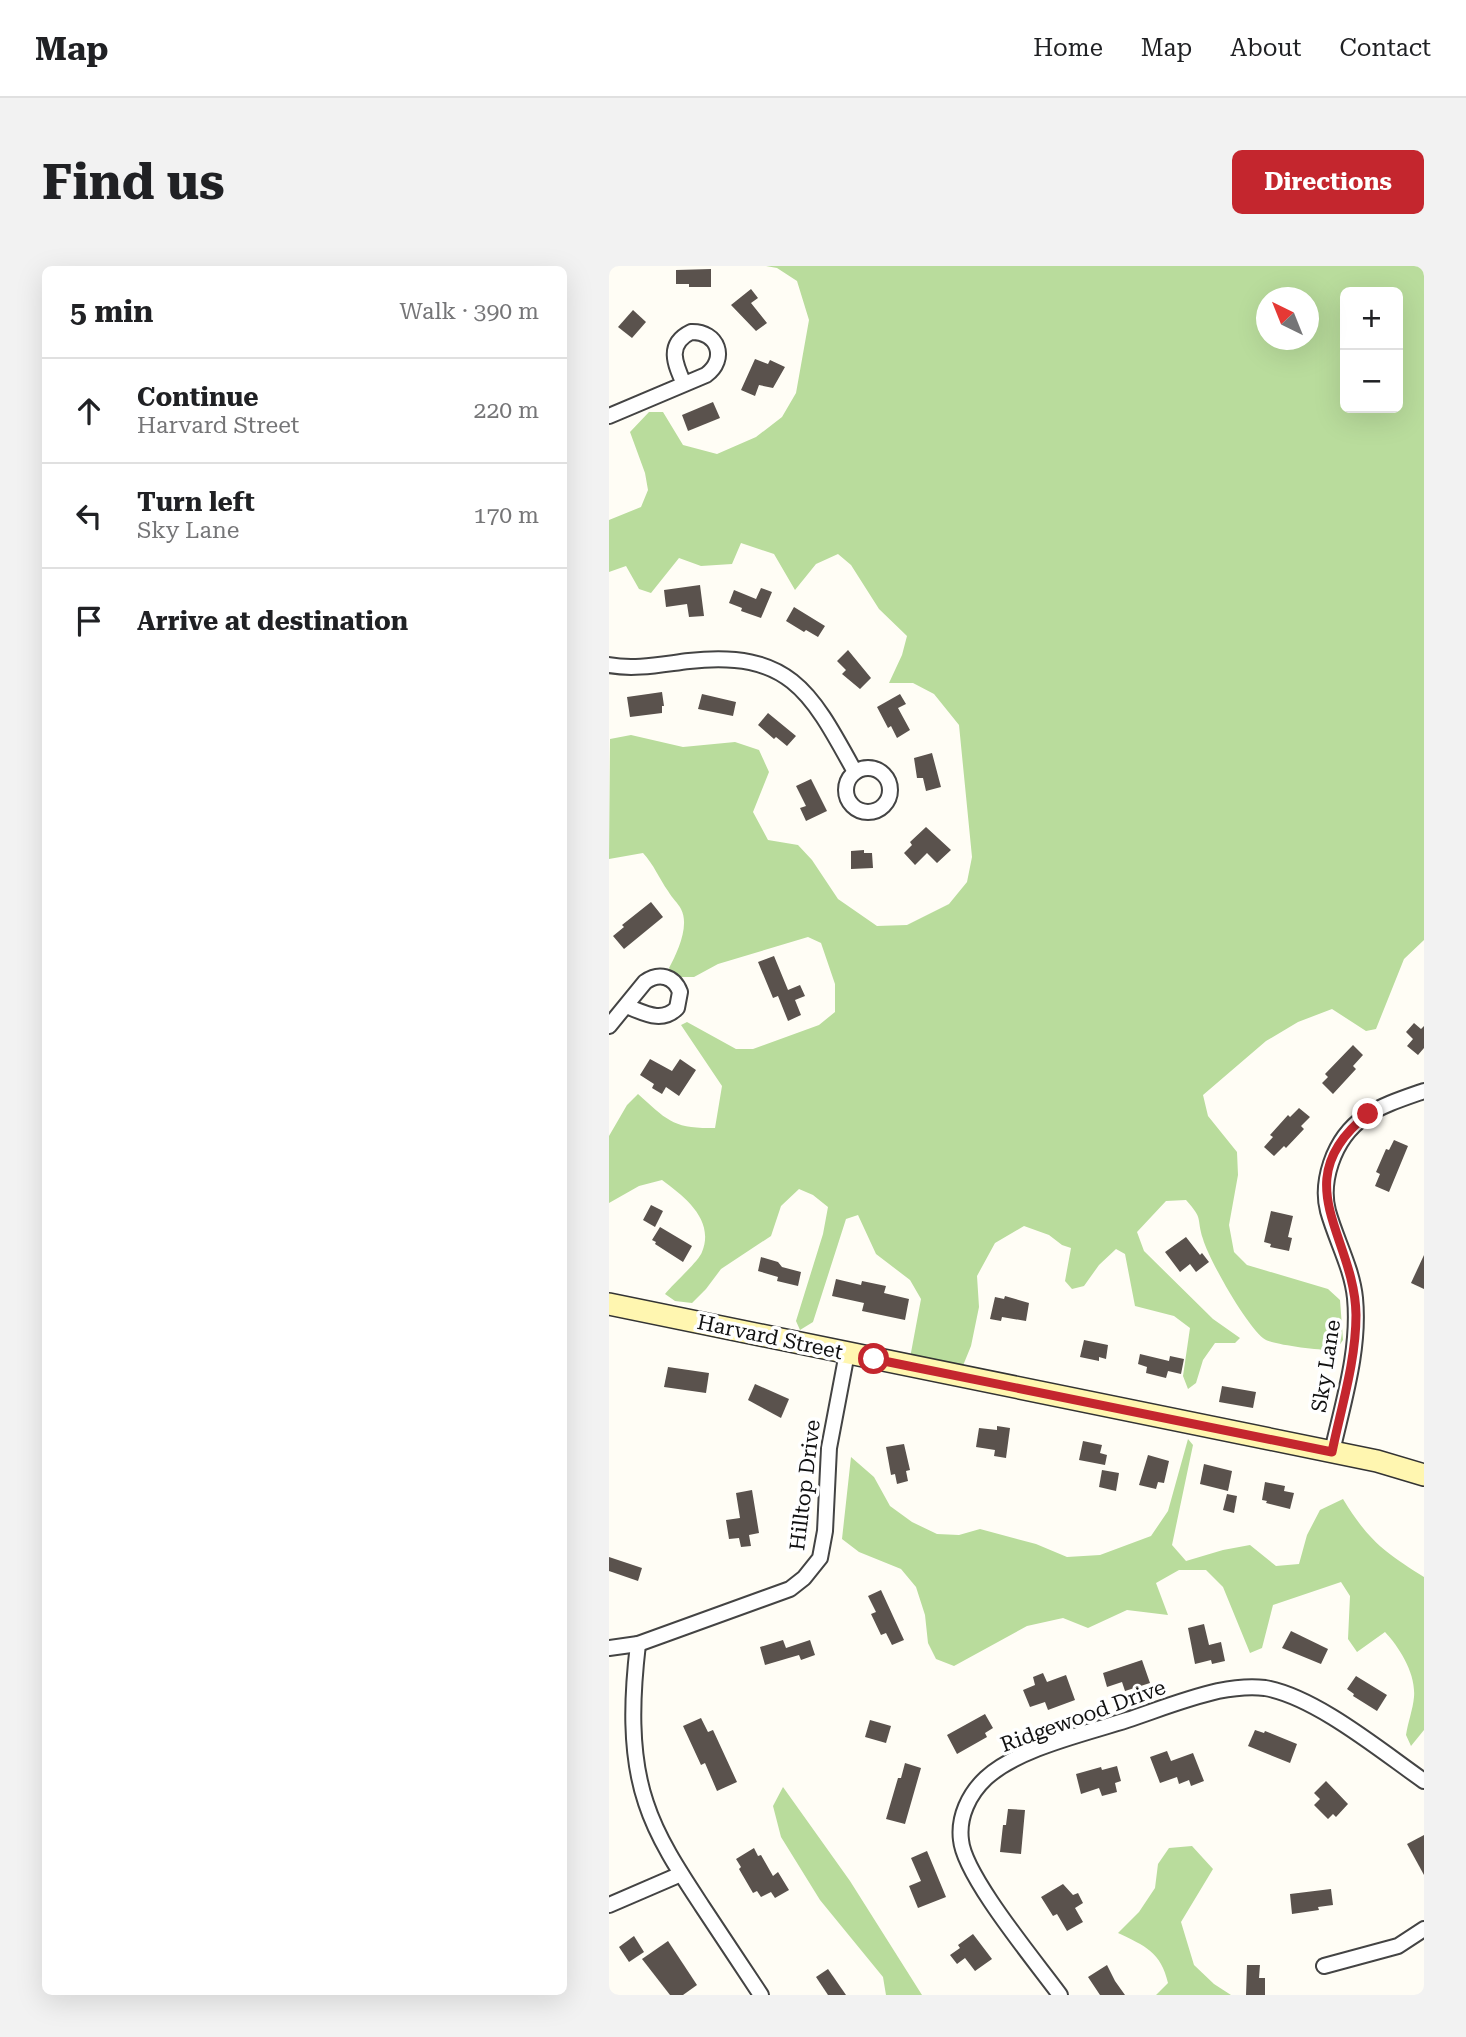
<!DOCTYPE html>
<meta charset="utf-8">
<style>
body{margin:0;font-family:"Roboto Serif",serif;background:#f2f2f2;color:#202124}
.controls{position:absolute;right:21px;top:21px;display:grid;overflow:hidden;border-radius:10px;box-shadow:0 7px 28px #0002}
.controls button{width:63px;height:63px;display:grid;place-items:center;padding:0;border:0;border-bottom:2px solid #e0e0e0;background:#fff;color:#202124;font:35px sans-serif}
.compass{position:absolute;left:647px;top:21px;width:63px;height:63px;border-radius:50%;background:#fff;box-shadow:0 7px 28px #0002;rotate:317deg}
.stop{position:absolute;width:21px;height:21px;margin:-16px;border:5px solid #c4262e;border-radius:50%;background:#fff}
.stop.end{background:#c4262e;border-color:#fff;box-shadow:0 2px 7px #0008}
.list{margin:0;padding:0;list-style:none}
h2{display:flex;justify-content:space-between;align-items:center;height:91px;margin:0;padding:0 28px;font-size:30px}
h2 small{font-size:23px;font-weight:400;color:#757577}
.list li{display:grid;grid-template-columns:46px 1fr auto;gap:21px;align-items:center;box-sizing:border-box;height:105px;padding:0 28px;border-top:2px solid #e0e0e0}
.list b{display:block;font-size:26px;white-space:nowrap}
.list p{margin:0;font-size:23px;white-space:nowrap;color:#757577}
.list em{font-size:23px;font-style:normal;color:#757577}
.icon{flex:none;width:38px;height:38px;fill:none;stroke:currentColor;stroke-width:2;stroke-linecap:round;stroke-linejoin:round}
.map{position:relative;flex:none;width:815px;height:1729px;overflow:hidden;border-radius:10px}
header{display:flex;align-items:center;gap:42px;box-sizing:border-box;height:98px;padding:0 35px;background:#fff;border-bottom:2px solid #e0e0e0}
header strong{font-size:33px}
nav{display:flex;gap:38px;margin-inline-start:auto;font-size:24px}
.intro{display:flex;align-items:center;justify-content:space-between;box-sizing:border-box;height:168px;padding:0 42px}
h1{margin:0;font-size:49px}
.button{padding:18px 32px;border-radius:10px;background:#c4262e;color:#fff;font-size:24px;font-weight:700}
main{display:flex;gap:42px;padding:0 42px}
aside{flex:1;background:#fff;border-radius:10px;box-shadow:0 7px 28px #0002}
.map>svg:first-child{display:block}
.forest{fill:#b9dc9c;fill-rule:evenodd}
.building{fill:#5a524d}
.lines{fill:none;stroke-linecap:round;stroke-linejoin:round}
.minor-casing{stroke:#444;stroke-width:18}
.secondary-casing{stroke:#333;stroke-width:24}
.minor{stroke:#fff;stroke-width:14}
.secondary{stroke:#fff6b0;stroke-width:21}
.route{stroke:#c4262e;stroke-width:9}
.labels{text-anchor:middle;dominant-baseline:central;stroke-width:7;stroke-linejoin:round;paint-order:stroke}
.street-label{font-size:21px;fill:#111;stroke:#fff}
</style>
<header>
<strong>Map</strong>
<nav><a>Home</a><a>Map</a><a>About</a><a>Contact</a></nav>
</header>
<div class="intro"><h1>Find us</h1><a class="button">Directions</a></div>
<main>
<aside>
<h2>5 min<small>Walk · 390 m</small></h2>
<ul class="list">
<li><svg class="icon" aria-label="ahead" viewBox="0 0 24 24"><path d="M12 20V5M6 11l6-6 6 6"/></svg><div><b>Continue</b><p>Harvard Street</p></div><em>220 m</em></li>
<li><svg class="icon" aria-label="left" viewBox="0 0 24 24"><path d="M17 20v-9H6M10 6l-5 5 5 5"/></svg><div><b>Turn left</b><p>Sky Lane</p></div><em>170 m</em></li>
<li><svg class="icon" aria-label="arrive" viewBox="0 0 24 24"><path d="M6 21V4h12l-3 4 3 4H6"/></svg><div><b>Arrive at destination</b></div></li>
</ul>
</aside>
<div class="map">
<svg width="815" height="1729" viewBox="0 0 815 1729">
<rect width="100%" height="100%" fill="#fffdf5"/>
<g class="forest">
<path d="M157,0H815V674L795,693L767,763L757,765L723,743L689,756L657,775L594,829L599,850L628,886L629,909L620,959L625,986L638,999L719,1023L731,1034L734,1074L727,1084C714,1085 667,1079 657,1074C640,1065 599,992 594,973C587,951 595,954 577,934L557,935L528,966L535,985L604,1053L631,1072L626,1077H606L594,1094L587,1117L579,1123L574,1110L581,1062L565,1050L526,1040L516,988L507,983L490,999L475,1020L463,1023L456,1015L462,982L453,979L440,969L415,960L386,977L368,1010L370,1041L362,1080L353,1102L301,1092L312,1033L301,1014L267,988L249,949L237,953L204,1056L191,1064L187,1055L214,968L219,941L204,929L190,923L172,940L162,970L112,1003L97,1023L83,1037L66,1035L56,1028C64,1018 90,995 93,986C106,954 76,931 53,914L30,920L0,937V870L18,839L29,828C58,854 64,863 106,862L113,820L72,759L78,756L127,783H144L210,759L226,746V718L212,677L199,671L109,698L85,711H64L60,702C68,687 81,660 72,643C69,637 63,632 59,625C50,612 45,599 34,587L0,593L1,473L22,469L74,481L126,476L150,484L160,506L144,546L159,574L189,579L203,594L229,633L268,660L298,659L340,638L358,616L363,591L350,459L325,428L304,417H280L293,389L298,370L270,343L242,299L229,288L207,298L186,324L165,288L132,277L123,298L92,300L70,292L42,327L30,323L17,300L0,306V254L32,241L39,224L36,207L21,166L40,146H54L74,179L108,188L147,171L173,151L187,127L200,54L188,15L168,2ZM736,26H789V142H736ZM657,32H699V74H657Z"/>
<path d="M579,1173L584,1179L563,1279L577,1295L614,1284L641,1279L667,1300L690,1298L698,1269L711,1244L734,1233C759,1274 775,1286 815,1311V1464L802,1480L797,1469C799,1456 804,1443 805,1431C807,1408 791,1382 776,1366L748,1386L739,1373L741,1330L732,1316L664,1339L653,1382L641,1387L614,1321L597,1304H570L547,1317L559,1349L518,1344L479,1362L454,1352L418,1360L345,1400L327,1393L319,1377L316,1349L307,1321L292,1303L250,1286L233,1273L242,1191L265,1211L281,1240L303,1256L328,1268L350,1269L371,1263L427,1278L458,1291L491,1289L542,1270L559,1245Z"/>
<polygon points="174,1521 241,1615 313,1729 277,1729 274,1711 211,1634 172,1571 164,1540"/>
<path d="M583,1580L604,1603L572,1656L585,1699L605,1718L622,1729H547L559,1717C552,1686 536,1680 509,1667L530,1646L546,1622L549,1598L560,1582Z"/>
</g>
<g class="building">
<polygon points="102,3 102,21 80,21 80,18 67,18 67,4"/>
<polygon points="142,23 149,32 142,37 158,57 147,65 122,39"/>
<polygon points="24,44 37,56 23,72 9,61"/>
<polygon points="146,93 159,98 161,94 176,101 164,122 150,119 146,130 132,124"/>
<polygon points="104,136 111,152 79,165 73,149"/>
<polygon points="91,319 95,350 80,351 78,338 57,341 55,324"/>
<polygon points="152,322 163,326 152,352 132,345 133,342 120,337 125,324 147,333"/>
<polygon points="185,341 216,360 209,371 197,364 195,366 177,355"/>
<polygon points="239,384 262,412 251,423 233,408 237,404 228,395"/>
<polygon points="53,426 55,440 53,440 53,447 21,451 18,431"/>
<polygon points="93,428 127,436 124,450 89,443"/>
<polygon points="291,428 297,438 289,442 301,464 288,472 282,460 279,462 268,441"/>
<polygon points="159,447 187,470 178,480 167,471 165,473 149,459"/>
<polygon points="323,487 332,521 317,525 314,512 308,512 305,492"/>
<polygon points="202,513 218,545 197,555 191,542 197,540 187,520"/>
<polygon points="317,561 342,584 328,597 318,587 306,599 295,587 303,579 301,576"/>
<polygon points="255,584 255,587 263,587 264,602 242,603 242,585"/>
<polygon points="42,636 54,651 15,683 4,670 15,661 13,659"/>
<polygon points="165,690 179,724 191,719 196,730 186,734 192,749 179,755 169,730 164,732 149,696"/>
<polygon points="805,757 812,763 815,760 815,782 809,789 798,780 804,773 797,766"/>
<polygon points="744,779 754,789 744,800 747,803 724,828 713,817 719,811 716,808"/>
<polygon points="41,793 63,805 71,793 87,804 70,830 57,821 53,828 43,822 45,818 31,809"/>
<polygon points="690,842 701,851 692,860 695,863 677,882 675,880 665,890 655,881 664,871 661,869 679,849 681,851"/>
<polygon points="785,874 799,880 780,926 766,920 771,908 767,906 777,883 780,884"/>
<polygon points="42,939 54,945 46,961 34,954"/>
<polygon points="662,945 684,950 679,971 683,972 680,985 661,981 662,978 655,976"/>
<polygon points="51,961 83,980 74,996 46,978 47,976 43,974"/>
<polygon points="577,971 591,989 593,987 600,996 587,1006 581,998 571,1006 556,986"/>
<polygon points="815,989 815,1023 802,1017"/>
<polygon points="152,991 169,996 173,1001 192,1006 189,1020 168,1015 169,1011 149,1005"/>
<polygon points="227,1013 252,1019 253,1015 277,1020 275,1027 300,1033 296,1054 253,1045 255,1037 223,1030"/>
<polygon points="396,1030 420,1037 417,1055 393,1051 392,1055 381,1053 386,1031 395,1033"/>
<polygon points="475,1074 499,1079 497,1093 490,1091 490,1095 471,1091"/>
<polygon points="531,1088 560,1095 561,1090 575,1093 572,1108 559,1105 557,1112 537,1107 538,1101 529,1098"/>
<polygon points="59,1101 100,1107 97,1127 55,1121"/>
<polygon points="146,1118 180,1133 172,1152 139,1134"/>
<polygon points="613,1120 647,1126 644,1142 610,1136"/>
<polygon points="388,1160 401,1162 397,1192 385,1190 386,1184 367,1181 370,1162 388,1164"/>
<polygon points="474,1175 493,1179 491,1187 498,1189 496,1199 470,1194"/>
<polygon points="295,1178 301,1204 297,1205 299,1215 288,1218 286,1208 282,1209 277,1181"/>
<polygon points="539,1189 560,1195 555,1217 549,1216 547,1223 530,1219"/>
<polygon points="595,1198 623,1205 619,1225 591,1218"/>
<polygon points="493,1204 510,1207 507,1225 490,1221"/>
<polygon points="656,1216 676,1220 675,1225 685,1227 681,1243 657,1237 658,1235 653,1234"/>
<polygon points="143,1224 150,1267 140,1269 142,1280 132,1281 130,1272 120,1273 117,1254 131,1252 127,1227"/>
<polygon points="618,1228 628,1230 625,1247 614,1244"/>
<polygon points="0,1291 33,1302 29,1315 0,1305"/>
<polygon points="272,1324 295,1374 283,1379 277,1367 272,1369 262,1348 267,1346 259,1330"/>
<polygon points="595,1358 600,1379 612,1376 616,1395 603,1398 602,1394 586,1398 579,1362"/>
<polygon points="682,1365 719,1383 712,1398 673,1382"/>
<polygon points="174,1374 177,1382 201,1374 206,1389 192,1394 190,1389 156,1399 151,1381"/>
<polygon points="533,1394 541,1417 516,1425 513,1416 498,1421 494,1407"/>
<polygon points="434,1407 438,1416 457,1409 466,1434 439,1444 436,1436 421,1441 414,1424 426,1419 424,1411"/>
<polygon points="747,1410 778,1429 768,1445 744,1430 745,1428 738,1423"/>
<polygon points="376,1448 384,1462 376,1467 378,1471 348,1488 338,1469"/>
<polygon points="92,1452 99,1466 104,1464 128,1516 108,1525 96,1497 92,1499 74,1460"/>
<polygon points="261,1454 282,1460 277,1477 256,1471"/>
<polygon points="646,1464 655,1467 656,1465 688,1478 681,1497 639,1480"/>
<polygon points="558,1485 562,1495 584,1487 595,1515 582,1520 580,1514 570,1518 568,1511 551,1517 541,1491"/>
<polygon points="296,1497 312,1502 296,1558 277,1553 289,1512 292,1512"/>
<polygon points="508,1500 512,1515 506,1517 508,1526 493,1530 490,1522 472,1528 467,1508 492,1501 493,1504"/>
<polygon points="717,1515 739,1538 727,1551 724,1548 719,1553 705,1539 711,1533 705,1527"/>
<polygon points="399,1543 416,1544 412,1588 391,1586 394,1559 397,1559"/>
<polygon points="815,1569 815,1609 798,1578"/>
<polygon points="145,1582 149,1590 152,1589 164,1610 169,1606 180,1624 166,1632 162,1626 152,1631 148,1625 144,1627 130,1603 132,1601 127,1593"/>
<polygon points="318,1585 337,1631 309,1642 300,1620 312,1615 302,1592"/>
<polygon points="454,1618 464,1629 469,1627 474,1637 466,1642 474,1656 458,1665 448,1648 444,1650 432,1631"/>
<polygon points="722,1623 724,1639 709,1641 710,1644 683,1648 681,1628"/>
<polygon points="364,1668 383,1693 366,1705 356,1692 348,1698 341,1689 351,1682 349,1679"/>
<polygon points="25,1670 35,1686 20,1696 10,1681"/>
<polygon points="59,1675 88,1719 74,1729 61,1729 33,1693"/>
<polygon points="498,1699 506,1715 516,1729 491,1729 479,1711"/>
<polygon points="638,1699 651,1699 650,1712 656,1712 656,1729 637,1729"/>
<polygon points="219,1703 237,1729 219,1729 207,1711"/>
</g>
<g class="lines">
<defs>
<g id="minor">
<path d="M0,150L97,109C119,93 109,65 82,66C57,78 66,98 75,118"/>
<path d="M0,399C26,404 54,398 80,395C181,384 202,426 246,506"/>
<circle cx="259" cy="524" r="22"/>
<path d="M0,760L36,716C50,706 65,710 71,726L68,742C52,758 34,746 17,740"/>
<path d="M723,1186C734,1136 751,1084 746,1032C743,1002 727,974 719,945C715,930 717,912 722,897C738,850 772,840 815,825"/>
<path d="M29,1378C23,1429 20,1487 37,1537C49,1574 72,1608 93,1640C113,1670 132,1699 152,1729"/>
<polyline points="0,1382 29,1378 181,1323 195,1312 211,1292 216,1265 220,1182 238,1087"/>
<polyline points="0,1639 72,1608"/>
<polyline points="715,1700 789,1680 815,1663"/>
<path d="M451,1729C427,1696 355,1610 352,1574C349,1551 360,1528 377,1512C410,1482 475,1468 518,1454C548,1444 578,1432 609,1425C624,1422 640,1420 656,1422C707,1431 772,1485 815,1515"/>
</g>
<polyline id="secondary" points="0,1038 768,1195 815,1209"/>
</defs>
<use href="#minor" class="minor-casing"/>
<use href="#secondary" class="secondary-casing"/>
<use href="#minor" class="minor"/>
<use href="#secondary" class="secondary"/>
</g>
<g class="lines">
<path class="route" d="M265,1093L723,1186C732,1142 747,1095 747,1049C746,970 674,915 759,848"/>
</g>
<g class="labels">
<g class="street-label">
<text transform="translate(161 1071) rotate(12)">Harvard Street</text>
<text transform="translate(717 1100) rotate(-81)">Sky Lane</text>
<text transform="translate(196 1219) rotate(-83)">Hilltop Drive</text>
<text transform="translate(474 1450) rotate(-20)">Ridgewood Drive</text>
</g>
</g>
</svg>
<div class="controls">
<button>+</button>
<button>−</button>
</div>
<svg class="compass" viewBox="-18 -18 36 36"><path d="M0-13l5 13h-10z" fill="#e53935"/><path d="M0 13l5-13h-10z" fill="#757577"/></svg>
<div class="stop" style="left:265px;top:1093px"></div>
<div class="stop end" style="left:759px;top:848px"></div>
</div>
</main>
